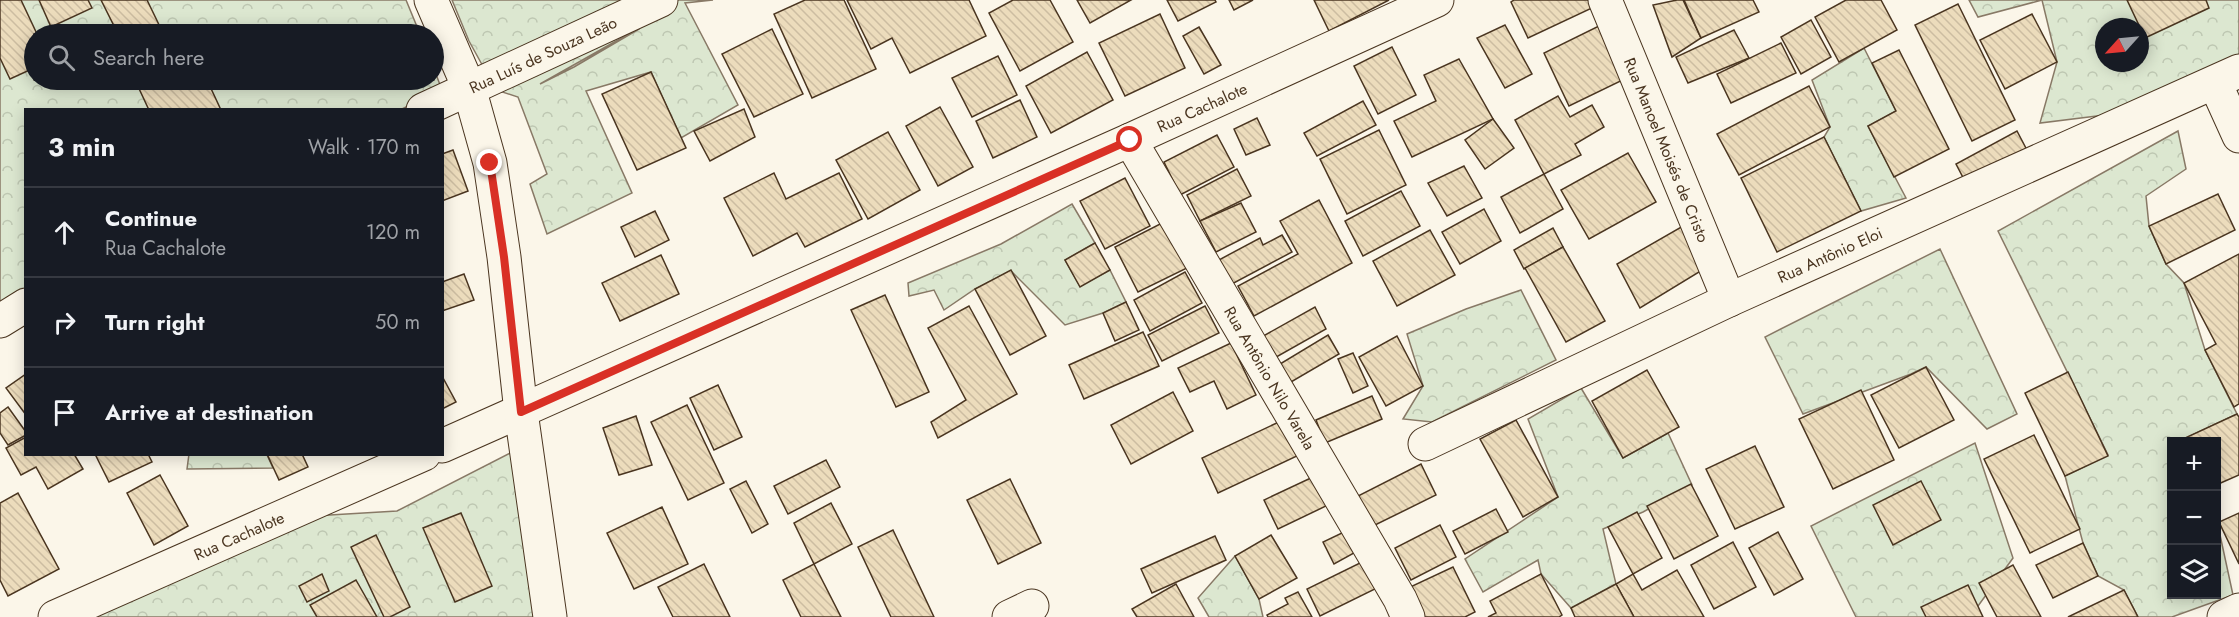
<!DOCTYPE html>
<meta charset="utf-8">
<style>
body{margin:0;font-family:Jost,sans-serif;background:#20242c;color:#f1f3f6}
.controls{position:absolute;right:18px;bottom:18px;display:grid;overflow:hidden;border-radius:0px;box-shadow:0 3px 15px #0003}
.controls button{width:54px;height:54px;display:grid;place-items:center;padding:0;border:0;border-bottom:2px solid #363941;background:#171b24;color:#f1f3f6;font:30px sans-serif}
.compass{position:absolute;left:2095px;top:18px;width:54px;height:54px;border-radius:50%;background:#171b24;box-shadow:0 3px 15px #0003;rotate:243deg}
.stop{position:absolute;width:18px;height:18px;margin:-14px;border:4px solid #d93025;border-radius:50%;background:#fff}
.stop.end{background:#d93025;border-color:#fff;box-shadow:0 2px 6px #0008}
.list{margin:0;padding:0;list-style:none}
h2{display:flex;justify-content:space-between;align-items:center;height:78px;margin:0;padding:0 24px;font-size:26px}
h2 small{font-size:20px;font-weight:400;color:#9ea1a6}
.list li{display:grid;grid-template-columns:39px 1fr auto;gap:18px;align-items:center;box-sizing:border-box;height:90px;padding:0 24px;border-top:2px solid #363941}
.list b{display:block;font-size:22px;white-space:nowrap}
.list p{margin:0;font-size:20px;white-space:nowrap;color:#9ea1a6}
.list em{font-size:20px;font-style:normal;color:#9ea1a6}
.icon{flex:none;width:33px;height:33px;fill:none;stroke:currentColor;stroke-width:2;stroke-linecap:round;stroke-linejoin:round}
.map{position:relative;flex:none;width:2239px;height:617px;overflow:hidden}
.search{position:absolute;background:#171b24;box-shadow:0 3px 15px #0003;left:24px;top:24px;width:420px;height:66px;display:flex;align-items:center;gap:15px;box-sizing:border-box;padding:0 21px;border-radius:33px;color:#9ea1a6;font-size:22px}
.panel{position:absolute;background:#171b24;box-shadow:0 3px 15px #0003;left:24px;top:108px;width:420px;height:348px;border-radius:0px}
.map>svg:first-child{display:block}
.forest{fill:url(#forest-crowns);stroke:#887966;stroke-width:1.5;fill-rule:evenodd}
.building{fill:url(#building-back-hatch);stroke:#4a3520;stroke-width:1.5}
.lines{fill:none;stroke-linecap:round;stroke-linejoin:round}
.street-casing{stroke:#4a3520;stroke-width:35}
.secondary-casing{stroke:#4a3520;stroke-width:35}
.street{stroke:#fbf6e9;stroke-width:33}
.secondary{stroke:#fbf6e9;stroke-width:33}
.route{stroke:#d93025;stroke-width:8}
.labels{text-anchor:middle;dominant-baseline:central;stroke-width:4.5;stroke-linejoin:round;paint-order:stroke}
.street-label{font-size:16px;fill:#4a3520;stroke:#fbf6e9}
</style>
<div class="map">
<svg width="2239" height="617" viewBox="0 0 2239 617">
<defs>
<pattern id="forest-crowns" width="20" height="18" patternUnits="userSpaceOnUse" patternTransform="scale(1.5)"><rect width="20" height="18" fill="#dce7d0"/><path d="M2 6a3 3 0 1 1 6 0M12 15a3 3 0 1 1 6 0" fill="none" stroke="#bec7b2"/></pattern>
<pattern id="building-back-hatch" width="6" height="6" patternUnits="userSpaceOnUse" patternTransform="scale(1.5)"><rect width="6" height="6" fill="#ecdcbc"/><path d="M-1 5l2 2M0 0l6 6M5-1l2 2" fill="none" stroke="#ccbda1"/></pattern>
</defs>
<rect width="100%" height="100%" fill="#fbf6e9"/>
<g class="forest">
<polygon points="0,0 406,0 420,34 34,34 34,80 434,80 434,69 442,90 402,109 26,110 25,294 0,310"/>
<path d="M452,0H713L685,3L738,105L681,138L651,72L586,91L632,193L547,234L530,184L547,174L518,97L496,90L469,41ZM639,29L574,67L540,84L639,28Z"/>
<path d="M1969,0H2239V55L2105,115L2040,123L2057,62L2042,0L1978,17ZM2104,27H2140V63H2104Z"/>
<polygon points="1864,48 1896,111 1868,126 1906,198 1861,211 1824,137 1830,127 1812,80"/>
<polygon points="2178,131 2186,169 2146,196 2149,226 2166,264 2184,283 2205,350 2237,414 2186,438 2187,441 2172,442 2172,594 2216,594 2217,521 2233,595 2172,617 2138,617 2124,590 2098,576 2083,543 2065,476 2108,455 1998,231"/>
<polygon points="1072,204 1095,243 1065,260 1080,286 1110,270 1126,302 1103,313 1065,325 1011,271 975,289 944,310 934,290 909,296 908,283 1001,244"/>
<polygon points="1940,249 2017,414 1987,429 1926,367 1911,374 1803,414 1765,337"/>
<polygon points="1521,290 1556,360 1432,422 1403,419 1423,386 1407,334 1466,309"/>
<polygon points="1581,388 1623,458 1668,433 1692,485 1643,512 1603,529 1616,584 1571,608 1541,574 1538,560 1483,592 1465,559 1558,497 1528,419"/>
<polygon points="1975,443 2013,558 1970,617 1856,617 1811,526"/>
<polygon points="518,449 538,617 80,617 313,516 397,511"/>
<polygon points="189,454 267,455 273,468 187,469"/>
<polygon points="1235,556 1259,599 1263,617 1209,617 1198,598"/>
</g>
<g class="building">
<polygon points="0,0 21,0 37,34 34,34 34,68 10,79 0,58"/>
<polygon points="39,0 88,0 92,8 51,27"/>
<polygon points="101,0 147,0 163,33 159,34 96,34 114,26"/>
<polygon points="805,0 844,0 876,69 812,98 774,14"/>
<polygon points="847,0 969,0 986,36 910,73 892,38 871,49"/>
<polygon points="1013,0 1050,0 1073,42 1020,71 989,13"/>
<polygon points="1077,0 1131,0 1090,23"/>
<polygon points="1167,0 1215,0 1216,2 1178,21"/>
<polygon points="1229,0 1253,0 1234,10"/>
<polygon points="1314,0 1389,0 1329,31"/>
<polygon points="1514,0 1588,0 1592,8 1528,38 1511,2"/>
<polygon points="1677,0 1683,0 1701,38 1672,57 1653,5"/>
<polygon points="1684,0 1753,0 1759,12 1701,38"/>
<polygon points="1846,0 1881,0 1897,30 1839,62 1815,17"/>
<polygon points="2127,0 2206,0 2209,8 2145,38"/>
<polygon points="1958,4 2015,120 1972,141 1915,25"/>
<polygon points="1160,14 1185,68 1125,96 1099,43"/>
<polygon points="2032,14 2057,62 2005,89 1980,40"/>
<polygon points="1811,20 1831,57 1801,74 1781,37"/>
<polygon points="1605,23 1631,76 1569,106 1544,53"/>
<polygon points="1505,25 1532,74 1505,88 1477,38"/>
<polygon points="1199,27 1221,65 1204,74 1183,36"/>
<polygon points="772,29 803,94 754,117 722,54"/>
<polygon points="1734,30 1749,58 1688,83 1676,57"/>
<polygon points="1781,43 1796,73 1731,103 1717,74"/>
<polygon points="1392,47 1416,95 1378,114 1354,66"/>
<polygon points="1899,50 1949,149 1894,177 1868,126 1896,111 1872,63"/>
<polygon points="1087,52 1113,100 1051,133 1026,86"/>
<polygon points="998,56 1017,95 972,117 952,78"/>
<polygon points="1459,59 1493,119 1412,157 1394,121 1436,101 1424,75"/>
<polygon points="651,72 686,148 637,170 602,94"/>
<polygon points="135,80 207,80 221,110 149,110"/>
<polygon points="1809,86 1830,127 1739,175 1717,134"/>
<polygon points="1558,96 1570,117 1592,105 1604,127 1575,144 1581,155 1544,174 1515,120"/>
<polygon points="1020,100 1037,137 993,158 976,121"/>
<polygon points="1363,101 1376,125 1317,156 1304,133"/>
<polygon points="940,107 973,167 938,186 906,126"/>
<polygon points="744,109 755,137 710,161 694,131"/>
<polygon points="1257,118 1270,145 1246,155 1234,129"/>
<polygon points="1493,119 1514,148 1485,169 1465,140"/>
<polygon points="1379,130 1406,185 1347,214 1320,159"/>
<polygon points="2017,131 2029,154 1968,187 1956,164"/>
<polygon points="888,132 920,190 868,219 836,160"/>
<polygon points="1217,135 1234,167 1180,195 1164,162"/>
<polygon points="1824,137 1861,211 1777,252 1741,178"/>
<polygon points="453,150 468,191 442,201 442,154"/>
<polygon points="1628,153 1656,202 1589,239 1561,190"/>
<polygon points="1464,166 1482,198 1447,216 1428,183"/>
<polygon points="1237,169 1251,196 1200,221 1187,195"/>
<polygon points="774,173 786,199 839,173 862,219 805,247 797,233 753,256 724,198"/>
<polygon points="1544,174 1563,209 1520,233 1501,197"/>
<polygon points="1125,178 1150,226 1105,249 1080,201"/>
<polygon points="1401,191 1420,226 1363,256 1345,221"/>
<polygon points="2218,194 2235,230 2166,264 2149,226"/>
<polygon points="1319,200 1352,263 1254,316 1238,286 1298,254 1280,221"/>
<polygon points="1241,203 1256,232 1216,252 1200,221"/>
<polygon points="1484,209 1501,241 1460,264 1442,232"/>
<polygon points="655,211 669,240 635,257 621,227"/>
<polygon points="1164,222 1187,268 1138,292 1115,247"/>
<polygon points="1683,226 1704,269 1640,308 1617,264"/>
<polygon points="1553,228 1563,247 1524,269 1514,250"/>
<polygon points="1430,230 1455,275 1397,306 1373,261"/>
<polygon points="1282,235 1292,252 1230,285 1217,261 1260,238 1263,245"/>
<polygon points="1095,243 1110,270 1080,287 1065,260"/>
<polygon points="1563,247 1605,321 1566,342 1525,268"/>
<polygon points="2239,254 2239,404 2234,407 2205,350 2216,344 2184,283"/>
<polygon points="661,255 679,294 620,321 602,283"/>
<polygon points="1011,270 1046,336 1010,355 975,289"/>
<polygon points="1185,272 1202,303 1150,331 1134,300"/>
<polygon points="464,274 474,300 442,311 442,282"/>
<polygon points="885,295 929,392 896,407 851,310"/>
<polygon points="1126,302 1139,330 1115,341 1103,313"/>
<polygon points="969,306 1017,394 938,438 931,422 966,400 928,328"/>
<polygon points="1205,306 1219,333 1162,361 1148,335"/>
<polygon points="1315,307 1326,329 1271,360 1258,339"/>
<polygon points="1143,332 1159,366 1084,399 1069,365"/>
<polygon points="1328,335 1339,354 1291,382 1280,364"/>
<polygon points="1397,336 1423,386 1386,406 1359,357"/>
<polygon points="1231,343 1256,395 1227,409 1214,381 1190,392 1178,368"/>
<polygon points="1353,353 1368,386 1353,393 1338,359"/>
<polygon points="1926,367 1954,420 1899,448 1871,395"/>
<polygon points="1647,370 1679,427 1623,458 1592,401"/>
<polygon points="2068,372 2108,456 2065,476 2025,393"/>
<polygon points="26,374 26,415 6,388"/>
<polygon points="442,376 456,402 442,409"/>
<polygon points="718,385 742,437 714,450 690,398"/>
<polygon points="1861,390 1894,460 1833,489 1799,419"/>
<polygon points="1173,392 1193,431 1131,464 1111,425"/>
<polygon points="1372,396 1382,419 1325,443 1316,420"/>
<polygon points="687,405 724,483 688,500 651,422"/>
<polygon points="8,407 26,432 26,435 8,445 0,433 0,413"/>
<polygon points="2237,414 2239,417 2239,475 2216,485 2216,442 2187,442 2185,438"/>
<polygon points="636,416 652,465 619,475 603,428"/>
<polygon points="1516,420 1558,497 1523,517 1480,439"/>
<polygon points="1281,421 1297,456 1218,493 1202,458"/>
<polygon points="2034,435 2080,529 2030,553 1984,459"/>
<polygon points="26,437 26,454 74,454 83,469 48,489 36,467 21,475 6,448"/>
<polygon points="1755,446 1784,507 1735,529 1706,469"/>
<polygon points="95,454 148,454 152,462 109,482"/>
<polygon points="267,454 302,454 308,467 279,480"/>
<polygon points="826,460 840,487 788,514 774,486"/>
<polygon points="1421,464 1436,495 1371,527 1356,497"/>
<polygon points="160,475 188,526 154,545 127,493"/>
<polygon points="1315,476 1328,505 1278,529 1264,500"/>
<polygon points="1010,479 1041,543 998,564 967,500"/>
<polygon points="746,481 768,524 752,533 730,489"/>
<polygon points="1921,481 1941,520 1893,545 1873,505"/>
<polygon points="1691,484 1718,536 1674,559 1647,506"/>
<polygon points="18,493 59,569 8,596 0,580 0,503"/>
<polygon points="831,503 852,544 814,564 794,523"/>
<polygon points="662,507 688,564 634,589 607,533"/>
<polygon points="1496,509 1508,532 1465,554 1453,531"/>
<polygon points="1637,512 1662,558 1633,574 1608,527"/>
<polygon points="461,513 492,586 455,602 423,528"/>
<polygon points="2239,513 2239,564 2219,522"/>
<polygon points="1440,525 1456,557 1411,580 1395,548"/>
<polygon points="893,530 934,617 891,617 858,547"/>
<polygon points="1344,532 1354,553 1334,564 1323,542"/>
<polygon points="1778,532 1803,579 1774,595 1749,548"/>
<polygon points="376,535 410,607 390,617 384,617 351,547"/>
<polygon points="1271,535 1297,578 1259,599 1235,556"/>
<polygon points="1215,536 1226,560 1152,593 1141,569"/>
<polygon points="1733,542 1756,587 1714,609 1691,565"/>
<polygon points="2083,543 2098,576 2053,598 2036,565"/>
<polygon points="1364,561 1377,588 1320,616 1307,589"/>
<polygon points="704,564 730,617 673,617 658,587"/>
<polygon points="814,564 841,617 801,617 783,580"/>
<polygon points="2013,565 2041,617 1997,617 1979,583"/>
<polygon points="1453,567 1475,612 1465,617 1422,617 1408,588"/>
<polygon points="1677,570 1704,617 1634,617 1616,584 1633,574 1642,590"/>
<polygon points="322,574 329,591 307,602 299,586"/>
<polygon points="1541,574 1562,615 1559,617 1488,617 1496,613 1490,601"/>
<polygon points="356,580 377,617 317,617 310,605"/>
<polygon points="1176,584 1194,617 1137,617 1132,609"/>
<polygon points="1616,584 1634,617 1575,617 1571,608"/>
<polygon points="1968,585 1983,617 1926,617 1921,607"/>
<polygon points="2124,590 2138,617 2068,617"/>
<polygon points="1298,592 1312,617 1268,617 1267,615 1288,604 1285,598"/>
</g>
<g class="lines">
<defs>
<g id="street">
<path id="s1" d="M1605,0L1729,300"/>
<polyline points="2215,83 2239,136"/>
<path id="s2" d="M423,110L661,0"/>
<path id="s3" d="M1130,140L1400,599L1408,617"/>
<polyline points="0,321 26,305"/>
<path id="s4" d="M1425,444L1729,300L2239,71"/>
<path id="s5" d="M442,446L1130,140L1437,0"/>
<path id="s6" d="M55,617L424,454"/>
<polyline points="1009,617 1032,606"/>
<polyline points="2224,617 2239,610"/>
</g>
<polyline id="secondary" points="431,0 469,88 490,163 504,257 521,412 550,617"/>
</defs>
<use href="#street" class="street-casing"/>
<use href="#secondary" class="secondary-casing"/>
<use href="#street" class="street"/>
<use href="#secondary" class="secondary"/>
</g>
<g class="lines">
<polyline class="route" points="490,163 504,257 521,412 1130,140"/>
</g>
<g class="labels">
<g class="street-label">
<text stroke="none"><textPath href="#s2" startOffset="132">Rua Luís de Souza Leão</textPath></text>
<text stroke="none"><textPath href="#s5" startOffset="832">Rua Cachalote</textPath></text>
<text stroke="none"><textPath href="#s1" startOffset="162">Rua Manoel Moisés de Cristo</textPath></text>
<text stroke="none"><textPath href="#s4" startOffset="447">Rua Antônio Eloi</textPath></text>
<text stroke="none"><textPath href="#s3" startOffset="276">Rua Antônio Nilo Varela</textPath></text>
<text stroke="none"><textPath href="#s6" startOffset="201">Rua Cachalote</textPath></text>
</g>
</g>
</svg>
<div class="controls">
<button>+</button>
<button>−</button>
<button><svg class="icon" aria-label="layers" viewBox="0 0 24 24"><path d="M12 4l9 5-9 5-9-5zM3 14l9 5 9-5"/></svg></button>
</div>
<svg class="compass" viewBox="-18 -18 36 36"><path d="M0-13l5 13h-10z" fill="#e53935"/><path d="M0 13l5-13h-10z" fill="#9ea1a6"/></svg>
<div class="stop" style="left:1130px;top:140px"></div>
<div class="stop end" style="left:490px;top:163px"></div>
<div class="search"><svg class="icon" aria-label="search" viewBox="0 0 24 24"><circle cx="10" cy="10" r="6"/><path d="M15 15l6 6"/></svg>Search here</div>
<section class="panel">
<h2>3 min<small>Walk · 170 m</small></h2>
<ul class="list">
<li><svg class="icon" aria-label="ahead" viewBox="0 0 24 24"><path d="M12 20V5M6 11l6-6 6 6"/></svg><div><b>Continue</b><p>Rua Cachalote</p></div><em>120 m</em></li>
<li><svg class="icon" aria-label="right" viewBox="0 0 24 24"><path d="M7 20v-9h11M14 6l5 5-5 5"/></svg><div><b>Turn right</b></div><em>50 m</em></li>
<li><svg class="icon" aria-label="arrive" viewBox="0 0 24 24"><path d="M6 21V4h12l-3 4 3 4H6"/></svg><div><b>Arrive at destination</b></div></li>
</ul>
</section>
</div>
